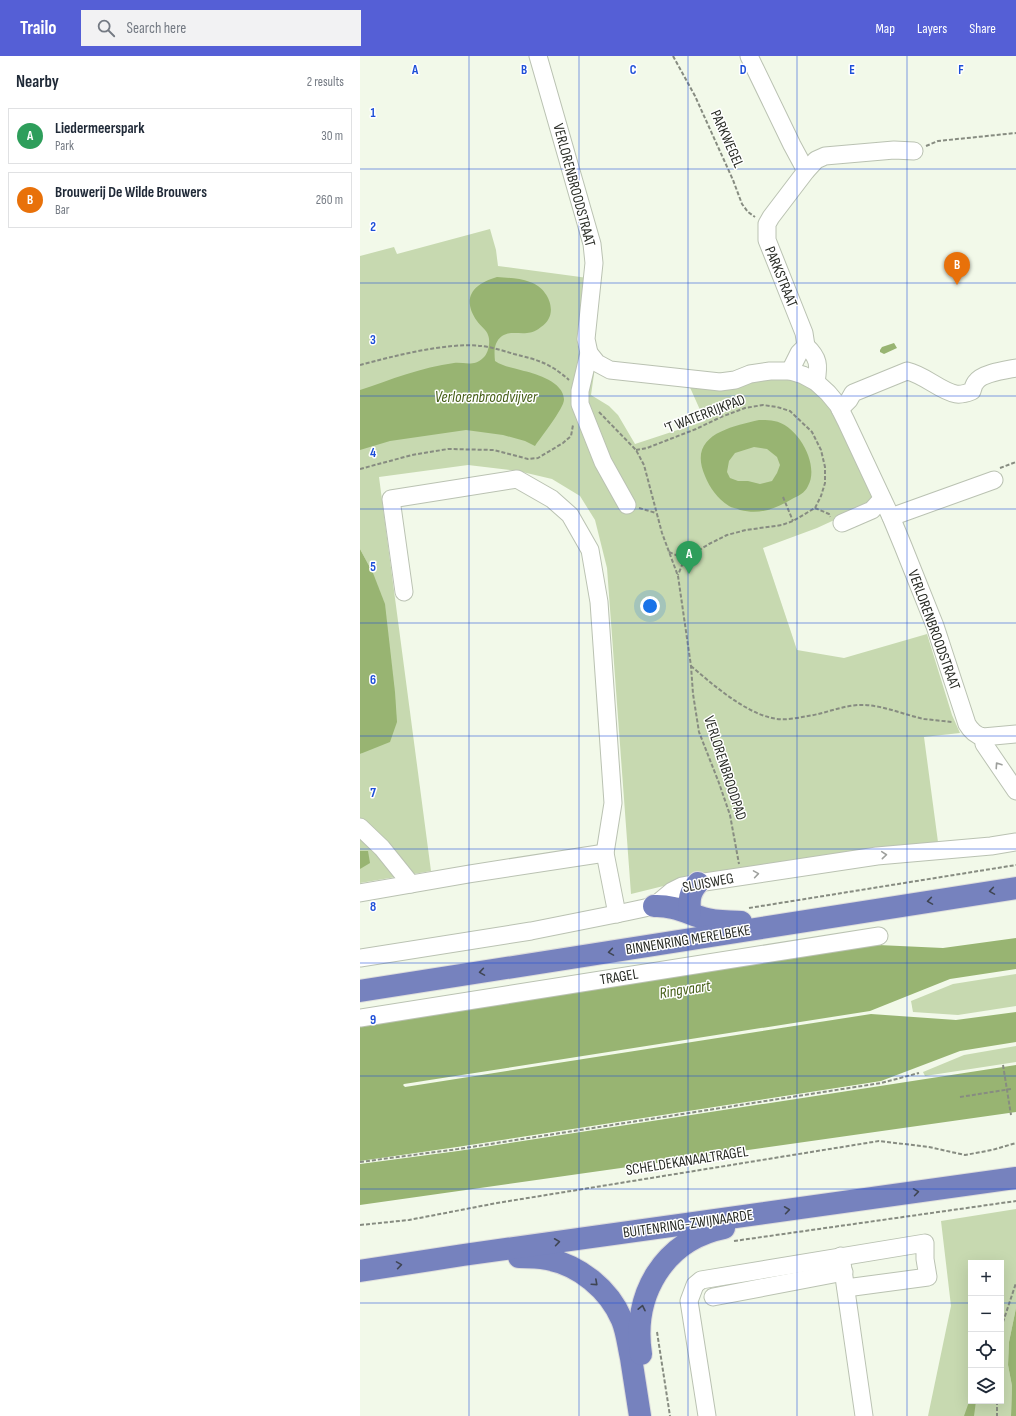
<!DOCTYPE html>
<meta charset="utf-8">
<style>
body{margin:0;font-family:"Sofia Sans Condensed",sans-serif;background:#f2f2f3;color:#1f2937}
.controls{position:absolute;right:12px;bottom:12px;display:grid;overflow:hidden;border-radius:0px;box-shadow:0 4px 16px #0002}
.controls button{width:36px;height:36px;display:grid;place-items:center;padding:0;border:0;border-bottom:1px solid #e0e1e3;background:#fff;color:#1f2937;font:20px sans-serif}
.you{position:absolute;left:290px;top:550px;width:14px;height:14px;margin:-10px;border:3px solid #fff;border-radius:50%;background:#1a73e8;box-shadow:0 0 0 6px #1a73e833}
.badge{display:grid;place-items:center;width:26px;height:26px;border-radius:50%;background:#555fd6;color:#fff;font-size:13px;font-weight:700}
.pin{position:absolute;translate:-50% -33px;filter:drop-shadow(0 1px 2px #0008)}
.pin::after{content:'';position:absolute;top:21px;width:14px;height:12px;background:inherit;clip-path:polygon(0 0,100% 0,50% 100%)}
.list{margin:0;padding:0;list-style:none}
h2{display:flex;justify-content:space-between;align-items:center;height:52px;margin:0;padding:0 16px;font-size:17px}
h2 small{font-size:13px;font-weight:400;color:#747a83}
.list li{display:grid;grid-template-columns:26px 1fr auto;gap:12px;align-items:center;box-sizing:border-box;height:56px;margin:0 8px 8px;padding:0 8px;border:1px solid #e0e1e3;border-radius:0px}
.list b{display:block;font-size:15px;white-space:nowrap}
.list p{margin:0;font-size:13px;white-space:nowrap;color:#747a83}
.list em{font-size:13px;font-style:normal;color:#747a83}
.icon{flex:none;width:22px;height:22px;fill:none;stroke:currentColor;stroke-width:2;stroke-linecap:round;stroke-linejoin:round}
.map{position:relative;flex:none;width:656px;height:1360px;overflow:hidden}
header{display:flex;align-items:center;gap:24px;box-sizing:border-box;height:56px;padding:0 20px;background:#555fd6;color:#fff}
header strong{font-size:19px}
nav{display:flex;gap:22px;margin-inline-start:auto;font-size:14px}
.search{width:280px;height:36px;background:#f2f2f3;display:flex;align-items:center;gap:10px;box-sizing:border-box;padding:0 14px;border-radius:0px;color:#747a83;font-size:15px}
main{display:flex}
aside{flex:1;background:#fff}
.map>svg:first-child{display:block}
.green{fill:#c7d9b0;fill-rule:evenodd}
.water{fill:#98b472;fill-rule:evenodd}
.lines{fill:none;stroke-linecap:round;stroke-linejoin:round}
.minor-casing{stroke:#bac2b2;stroke-width:19}
.highway-casing{stroke:#dddddc;stroke-width:24}
.path{stroke:#878c81;stroke-width:2;stroke-dasharray:4 2;stroke-linecap:butt}
.minor{stroke:#fff;stroke-width:17}
.highway{stroke:#7682be;stroke-width:22}
.path-bridge{stroke:#878c81;stroke-width:2;stroke-dasharray:4 2;stroke-linecap:butt}
.oneway{stroke:#9ea09d}
.oneway2{stroke:#3f4553}
.grid{fill:none;stroke:#1d4ed8;stroke-width:1;stroke-opacity:0.55}
.labels{text-anchor:middle;dominant-baseline:central;stroke-width:3;stroke-linejoin:round;paint-order:stroke}
.street-label{font-size:15px;fill:#282b25;stroke:#fff}
.water-label{font-size:16px;font-style:italic;fill:#455e17;stroke:#fff}
.grid-label{font-size:13px;text-anchor:middle;font-weight:bold;fill:#1d4ed8;stroke:#fff;stroke-width:3;stroke-linejoin:round;paint-order:stroke}
</style>
<header>
<strong>Trailo</strong>
<div class="search"><svg class="icon" aria-label="search" viewBox="0 0 24 24"><circle cx="10" cy="10" r="6"/><path d="M15 15l6 6"/></svg>Search here</div>
<nav><a>Map</a><a>Layers</a><a>Share</a></nav>
</header>
<main>
<aside>
<h2>Nearby<small>2 results</small></h2>
<ul class="list">
<li><span class="badge" style="background:#2e9e5b">A</span><div><b>Liedermeerspark</b><p>Park</p></div><em>30 m</em></li>
<li><span class="badge" style="background:#e8710a">B</span><div><b>Brouwerij De Wilde Brouwers</b><p>Bar</p></div><em>260 m</em></li>
</ul>
</aside>
<div class="map">
<svg width="656" height="1360" viewBox="0 0 656 1360">
<rect width="100%" height="100%" fill="#f2f9e9"/>
<g class="green">
<polygon points="130,173 136,194 138,210 228,222 217,281 219,300 220,303 235,311 231,339 249,350 258,359 275,388 345,365 328,327 429,318 467,340 520,443 457,472 403,492 437,594 484,602 567,578 592,659 600,677 564,681 578,786 332,823 271,838 247,512 235,464 220,440 192,423 158,415 108,409 19,421 71,815 0,827 0,813 8,795 0,795 0,698 2,697 13,517 0,493 0,200 34,191 37,198"/>
<polygon points="656,918 656,950 598,959 553,956 551,945 593,928"/>
<polygon points="656,990 656,1006 565,1020 563,1016 604,999"/>
<path d="M656,1153V1252L649,1286L648,1309L652,1330L651,1360H568L591,1250L581,1165ZM611,1207H641V1345H611Z"/>
</g>
<g class="water">
<path d="M137,221C148,222 160,222 170,226C189,232 200,259 181,271C178,274 171,277 167,277C159,278 149,275 142,280C134,286 134,295 135,305C144,311 154,312 164,315C177,318 203,326 204,343C205,351 181,381 175,390L165,385L143,379L106,374L30,385L0,394V334C30,324 62,311 94,307C104,306 114,311 123,302C128,298 131,286 128,279C127,274 120,270 117,265C101,242 113,228 137,221Z"/>
<polygon points="534,287 537,292 524,298 520,296 520,294 522,291"/>
<path d="M399,364C404,364 410,364 414,365C438,369 460,409 448,430C445,437 438,440 432,443C415,453 400,459 380,454C376,452 372,452 369,450C357,442 350,432 345,420C327,379 370,371 399,364ZM394,391L407,393L417,401L420,409L417,417L412,425L400,428L388,425H378L370,422L367,416L369,405L375,397Z"/>
<polygon points="0,493 13,517 25,548 35,636 37,666 30,686 0,698"/>
<polygon points="0,795 8,795 10,807 0,813"/>
<polygon points="656,882 656,913 590,923 510,955 44,1028 43,1029 45,1031 511,958 596,964 656,956 656,986 600,995 521,1025 97,1091 0,1105 0,967 497,888 583,892"/>
<polygon points="656,1009 656,1056 0,1149 0,1108 98,1095"/>
<polygon points="656,1252 656,1360 651,1360 652,1330 648,1309 649,1286"/>
<polygon points="611,1329 611,1345 616,1345 614,1360 604,1360 610,1343"/>
</g>
<g class="lines">
<defs>
<g id="minor">
<path d="M178,0L232,188L234,207L226,283L229,297L237,307L250,314L360,326L375,324L390,318L410,315H430L443,319L456,326L468,337L478,349L486,365L531,461L543,490L575,570L607,668C611,675 615,679 623,681L656,678"/>
<polyline points="389,0 432,89 446,115"/>
<polyline points="446,290 444,277 407,184 407,168 411,161 446,115 456,104 465,100 534,94 554,95"/>
<polyline points="229,297 220,335 220,348 243,406 267,449"/>
<path d="M430,315L439,297L446,290C459,302 459,309 456,326"/>
<path d="M480,353L489,344L493,337L547,315C565,319 580,335 596,338C602,339 607,337 612,335C613,332 614,328 616,326C622,317 646,314 656,312"/>
<polyline points="531,461 634,424"/>
<polyline points="482,467 512,454 522,443"/>
<polyline points="44,536 31,443 157,423 192,443 210,459 230,494 239,546 253,747 245,797 257,858"/>
<polyline points="623,681 624,688 656,735"/>
<polyline points="0,771 22,792 51,828"/>
<polyline points="0,837 109,818 245,797"/>
<polyline points="0,902 171,875 266,856 294,850 312,835 322,830 338,827 517,800 631,790 656,786"/>
<polyline points="0,962 519,880"/>
<polyline points="481,1200 504,1360"/>
<polyline points="353,1241 484,1216"/>
<polyline points="347,1360 329,1245 335,1229 341,1224 565,1187 565,1203 568,1221 486,1232"/>
</g>
<g id="highway">
<path d="M294,850C312,849 327,857 343,862C355,866 368,865 381,866"/>
<path d="M330,857C329,844 329,837 338,827"/>
<polyline points="0,935 656,832"/>
<path d="M159,1201C168,1201 178,1201 187,1203C219,1209 249,1233 262,1264C267,1276 268,1289 271,1302C274,1322 277,1341 280,1360"/>
<polyline points="0,1215 103,1199 656,1122"/>
<path d="M281,1298C272,1239 304,1184 364,1172"/>
</g>
</defs>
<use href="#minor" class="minor-casing"/>
<use href="#highway" class="highway-casing"/>
<g class="path">
<polyline points="313,0 335,40 373,124 382,148 388,156 395,161"/>
<polyline points="566,90 578,85 656,77"/>
<path d="M0,309C34,300 87,286 121,290C132,291 144,295 154,298C178,304 190,307 209,324"/>
<polyline points="239,356 276,394 284,409 302,477 318,520 331,610 333,638 339,676 359,727 370,759 379,808"/>
<polyline points="276,394 287,392 336,373 361,361 385,352 403,349 417,351 430,355 452,376 461,394 465,411 465,427 461,440 455,452 433,465 422,469 386,474 367,479 349,488 328,501 322,509 318,519"/>
<polyline points="640,412 656,406"/>
<polyline points="0,413 52,399 88,393 134,394 168,403 178,402 203,387 211,380 213,369"/>
<polyline points="423,441 433,465"/>
<polyline points="279,452 296,457"/>
<polyline points="455,452 469,458 470,461"/>
<polyline points="309,496 318,500 328,501"/>
<path d="M331,610C352,628 384,656 412,662C424,665 437,662 448,660C468,657 485,648 505,649C525,650 545,659 564,663C573,664 583,665 592,666"/>
<polyline points="389,852 656,809"/>
<polyline points="600,1041 651,1033"/>
<polyline points="0,1106 98,1093 521,1027 559,1017"/>
<polyline points="0,1169 49,1164 137,1147 519,1085 569,1091 605,1099 632,1094 656,1087"/>
<polyline points="374,1185 656,1145"/>
<polyline points="641,1272 656,1227"/>
<polyline points="297,1276 310,1360"/>
<polyline points="637,1345 637,1360"/>
</g>
<use href="#minor" class="minor"/>
<use href="#highway" class="highway"/>
<polyline class="path-bridge" points="643,1009 651,1059"/>
</g>
<defs><path id="oneway-chevron" d="M-2-3.5L2.5 0L-2 3.5" fill="none" stroke-width="1.6" stroke-linecap="round" stroke-linejoin="round"/></defs>
<g class="oneway">
<use href="#oneway-chevron" transform="translate(638 709) rotate(-124)"/>
<use href="#oneway-chevron" transform="translate(524 799) rotate(-5)"/>
<use href="#oneway-chevron" transform="translate(396 818) rotate(-9)"/>
</g>
<g class="oneway2">
<use href="#oneway-chevron" transform="translate(632 835) rotate(171)"/>
<use href="#oneway-chevron" transform="translate(570 845) rotate(171)"/>
<use href="#oneway-chevron" transform="translate(251 896) rotate(171)"/>
<use href="#oneway-chevron" transform="translate(122 916) rotate(171)"/>
<use href="#oneway-chevron" transform="translate(556 1136) rotate(-8)"/>
<use href="#oneway-chevron" transform="translate(427 1154) rotate(-8)"/>
<use href="#oneway-chevron" transform="translate(197 1186) rotate(-8)"/>
<use href="#oneway-chevron" transform="translate(39 1209) rotate(-9)"/>
<use href="#oneway-chevron" transform="translate(235 1227) rotate(42)"/>
<use href="#oneway-chevron" transform="translate(282 1252) rotate(-78)"/>
</g>
<path class="grid" d="M109,0V1360M219,0V1360M328,0V1360M437,0V1360M547,0V1360M0,113H656M0,227H656M0,340H656M0,453H656M0,567H656M0,680H656M0,793H656M0,907H656M0,1020H656M0,1133H656M0,1247H611M641,1247H656"/>
<g class="labels">
<g class="street-label">
<text transform="translate(367 83) rotate(66)">PARKWEGEL</text>
<text transform="translate(214 129) rotate(75)">VERLORENBROODSTRAAT</text>
<text transform="translate(421 221) rotate(68)">PARKSTRAAT</text>
<text transform="translate(345 358) rotate(-21)">'T WATERRIJKPAD</text>
<text transform="translate(574 574) rotate(70)">VERLORENBROODSTRAAT</text>
<text transform="translate(365 712) rotate(72)">VERLORENBROODPAD</text>
<text transform="translate(348 827) rotate(-11)">SLUISWEG</text>
<text transform="translate(328 884) rotate(-9)">BINNENRING MERELBEKE</text>
<text transform="translate(259 921) rotate(-9)">TRAGEL</text>
<text transform="translate(327 1105) rotate(-9)">SCHELDEKANAALTRAGEL</text>
<text transform="translate(328 1168) rotate(-8)">BUITENRING-ZWIJNAARDE</text>
</g>
<g class="water-label">
<text x="126" y="341">Verlorenbroodvijver</text>
<text transform="translate(325 934) rotate(-9)">Ringvaart</text>
</g>
</g>
<g class="grid-label">
<text x="55" y="18">A</text>
<text x="164" y="18">B</text>
<text x="273" y="18">C</text>
<text x="383" y="18">D</text>
<text x="492" y="18">E</text>
<text x="601" y="18">F</text>
<text x="13" y="61">1</text>
<text x="13" y="175">2</text>
<text x="13" y="288">3</text>
<text x="13" y="401">4</text>
<text x="13" y="515">5</text>
<text x="13" y="628">6</text>
<text x="13" y="741">7</text>
<text x="13" y="855">8</text>
<text x="13" y="968">9</text>
</g>
</svg>
<div class="controls">
<button>+</button>
<button>−</button>
<button><svg class="icon" aria-label="locate" viewBox="0 0 24 24"><circle cx="12" cy="12" r="6"/><path d="M12 2v4M12 18v4M2 12h4M18 12h4"/></svg></button>
<button><svg class="icon" aria-label="layers" viewBox="0 0 24 24"><path d="M12 4l9 5-9 5-9-5zM3 14l9 5 9-5"/></svg></button>
</div>
<div class="you"></div>
<div class="pin badge" style="left:329px;top:518px;background:#2e9e5b">A</div>
<div class="pin badge" style="left:597px;top:229px;background:#e8710a">B</div>
</div>
</main>
